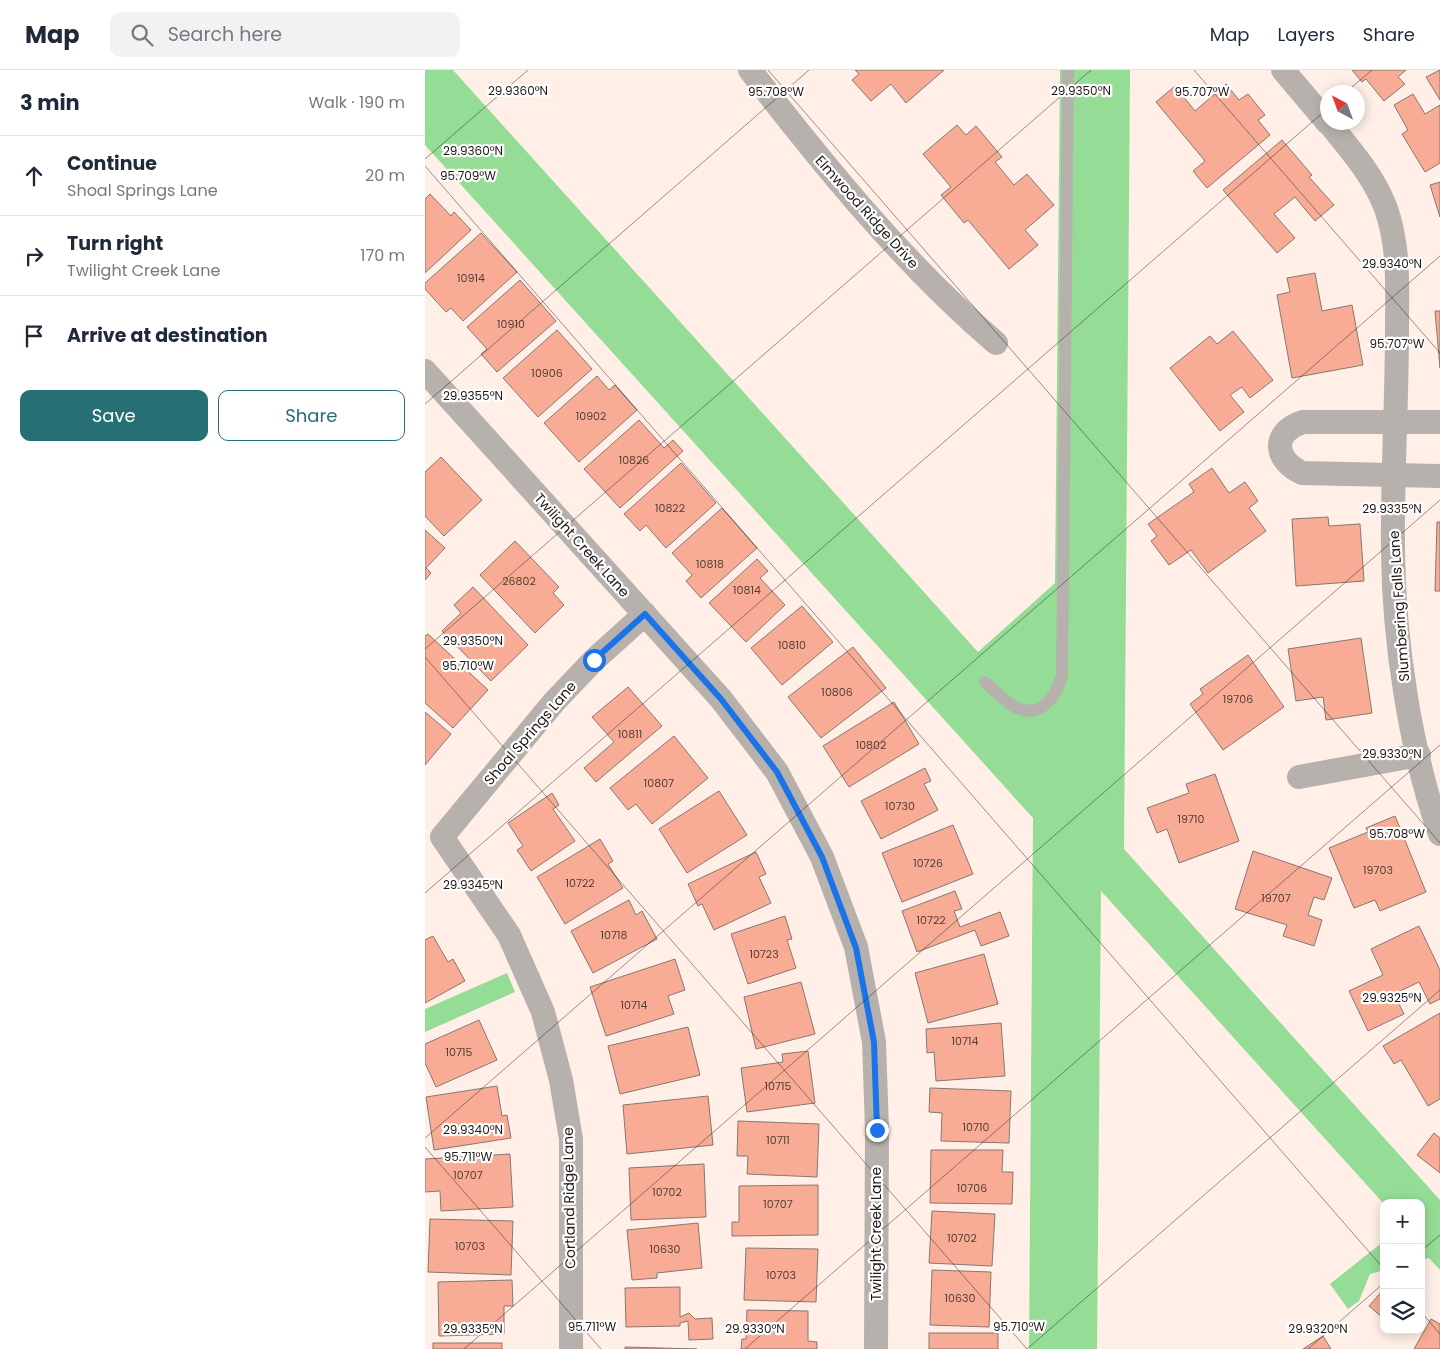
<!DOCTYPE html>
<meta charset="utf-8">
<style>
body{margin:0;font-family:Poppins,sans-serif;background:#f2f2f3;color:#1f2937}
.controls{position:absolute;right:15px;bottom:15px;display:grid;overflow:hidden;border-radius:10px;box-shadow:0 2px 12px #0003}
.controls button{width:45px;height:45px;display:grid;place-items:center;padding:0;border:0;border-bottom:1px solid #e0e1e3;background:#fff;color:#1f2937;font:25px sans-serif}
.compass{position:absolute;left:895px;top:15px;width:45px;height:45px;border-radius:50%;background:#fff;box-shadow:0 2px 12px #0003;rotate:319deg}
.stop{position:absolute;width:15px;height:15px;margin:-11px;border:4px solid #1a73e8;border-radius:50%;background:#fff}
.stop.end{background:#1a73e8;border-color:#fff;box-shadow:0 1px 5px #0008}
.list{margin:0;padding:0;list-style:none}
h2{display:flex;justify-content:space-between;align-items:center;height:65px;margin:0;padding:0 20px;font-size:21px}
h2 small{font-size:16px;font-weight:400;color:#747a83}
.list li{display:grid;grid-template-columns:32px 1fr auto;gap:15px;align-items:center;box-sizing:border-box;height:80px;padding:0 20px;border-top:1px solid #e0e1e3}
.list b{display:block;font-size:19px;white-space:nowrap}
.list p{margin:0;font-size:16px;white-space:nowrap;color:#747a83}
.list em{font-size:16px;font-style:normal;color:#747a83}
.actions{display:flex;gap:10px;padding:15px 20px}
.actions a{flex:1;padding:11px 0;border:1px solid #256f75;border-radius:10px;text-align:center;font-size:18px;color:#256f75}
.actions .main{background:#256f75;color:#fff}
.icon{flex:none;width:28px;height:28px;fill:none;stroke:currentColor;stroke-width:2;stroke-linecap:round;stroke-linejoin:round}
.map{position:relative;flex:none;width:1015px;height:1279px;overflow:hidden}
header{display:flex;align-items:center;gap:30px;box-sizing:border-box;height:70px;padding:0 25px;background:#fff;border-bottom:1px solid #e0e1e3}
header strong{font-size:24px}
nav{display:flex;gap:28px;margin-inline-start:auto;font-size:18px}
.search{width:350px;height:45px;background:#f2f2f3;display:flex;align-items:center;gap:12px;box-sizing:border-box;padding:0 18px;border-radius:10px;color:#747a83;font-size:19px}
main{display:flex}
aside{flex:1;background:#fff}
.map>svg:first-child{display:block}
.green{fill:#95dd96}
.building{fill:#f9ac95;stroke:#867772}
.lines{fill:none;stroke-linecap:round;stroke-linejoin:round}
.lane{stroke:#b6b1ac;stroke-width:12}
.street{stroke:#b6b1ac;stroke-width:24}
.route{stroke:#1a73e8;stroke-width:6}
.ticks{fill:none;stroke:#1f1917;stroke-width:1;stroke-opacity:0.45}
.labels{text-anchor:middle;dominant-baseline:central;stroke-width:4.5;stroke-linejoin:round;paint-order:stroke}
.number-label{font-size:11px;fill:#563e36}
.street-label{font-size:14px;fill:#1f1917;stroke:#fff}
.ticks-label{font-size:12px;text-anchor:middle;fill:#1f1917;stroke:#fff;stroke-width:4.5;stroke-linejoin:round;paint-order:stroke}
</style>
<header>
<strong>Map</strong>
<div class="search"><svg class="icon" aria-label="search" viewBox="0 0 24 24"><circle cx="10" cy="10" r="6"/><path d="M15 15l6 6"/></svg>Search here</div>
<nav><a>Map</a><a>Layers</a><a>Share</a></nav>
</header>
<main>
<aside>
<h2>3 min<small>Walk · 190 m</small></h2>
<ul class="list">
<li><svg class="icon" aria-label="ahead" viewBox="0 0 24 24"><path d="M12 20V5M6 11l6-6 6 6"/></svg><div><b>Continue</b><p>Shoal Springs Lane</p></div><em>20 m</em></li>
<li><svg class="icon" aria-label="right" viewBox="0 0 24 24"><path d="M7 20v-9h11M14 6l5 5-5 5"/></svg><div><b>Turn right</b><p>Twilight Creek Lane</p></div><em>170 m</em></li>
<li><svg class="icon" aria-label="arrive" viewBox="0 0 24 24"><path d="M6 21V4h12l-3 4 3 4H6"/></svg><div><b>Arrive at destination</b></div></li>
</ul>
<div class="actions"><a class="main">Save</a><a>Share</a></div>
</aside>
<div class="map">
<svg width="1015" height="1279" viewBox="0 0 1015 1279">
<rect width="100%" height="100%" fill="#ffefe7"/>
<g class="green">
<polygon points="0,0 28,0 553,582 630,513 635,0 705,0 699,779 1015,1130 1015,1200 1004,1188 996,1190 996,1133 959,1134 676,821 672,1279 604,1279 608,748 0,75"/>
<polygon points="82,903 90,922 0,962 0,939"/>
<polygon points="959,1171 959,1200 945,1204 934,1231 923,1239 905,1214"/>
</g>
<g class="building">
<polygon points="430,0 519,0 481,33 466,14 446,31 427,10 434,4"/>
<polygon points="927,0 981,0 973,7 980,14 959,31 941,9 937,12"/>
<polygon points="1015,0 1015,30 1001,7"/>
<polygon points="801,14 814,30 823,24 840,45 833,50 845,65 782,118 768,101 780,91 731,32 750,16 770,41"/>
<polygon points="988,24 1000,44 1015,35 1015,93 1000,102 977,64 983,60 969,35"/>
<polygon points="532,55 541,65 551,56 577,87 570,92 589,115 602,104 629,135 600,160 613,175 584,199 543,150 539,153 516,125 526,117 498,84"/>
<polygon points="857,70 887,105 884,107 909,135 890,151 870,127 849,144 870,168 852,183 798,120"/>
<polygon points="1015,112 1015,147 1005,115"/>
<polygon points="5,124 26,146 29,142 46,160 0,203 0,129"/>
<polygon points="56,163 92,202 38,251 26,238 21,242 0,219 0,213"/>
<polygon points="890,203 897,241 927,235 938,295 867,308 852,225 865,222 862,208"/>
<polygon points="95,210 131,251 72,302 56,284 62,279 42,257"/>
<polygon points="1010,241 1015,241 1015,298"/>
<polygon points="132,260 167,299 113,347 78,308"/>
<polygon points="808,261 848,310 825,328 817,317 805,325 819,342 795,361 745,298 785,266 792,274"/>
<polygon points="172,306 184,320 190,315 212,340 154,392 119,353"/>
<polygon points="214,350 239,378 248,370 258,381 195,438 159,399"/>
<polygon points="16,387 57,430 19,466 0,446 0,402"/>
<polygon points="256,393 291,433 241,478 221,455 215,461 199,444"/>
<polygon points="787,398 804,423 820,412 833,431 824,438 841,461 783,503 766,480 744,495 726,471 732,466 723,454 769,422 764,414"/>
<polygon points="297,438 332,478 276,528 261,511 267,505 247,483"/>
<polygon points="903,447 904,456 935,454 939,511 871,516 867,449"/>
<polygon points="1012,452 1015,452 1015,521 1010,521"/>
<polygon points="0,460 20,478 1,498 6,503 0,510"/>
<polygon points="90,471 134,517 128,523 139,535 110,563 55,505"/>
<polygon points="332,489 343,501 335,508 360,535 321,572 284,533"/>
<polygon points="48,517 103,575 66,611 17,561 36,543 29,535"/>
<polygon points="377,536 408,572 357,615 326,578"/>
<polygon points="3,564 63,620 28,658 0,633 0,566"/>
<polygon points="936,568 947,643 901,650 898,627 871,631 863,579"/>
<polygon points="428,577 461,618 396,668 363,627"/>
<polygon points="823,585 859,637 798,680 765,634 778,624 775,619"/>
<polygon points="203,617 237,656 171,712 159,698 189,672 167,647"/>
<polygon points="469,632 494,674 424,717 398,676"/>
<polygon points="0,642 26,664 0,695"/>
<polygon points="249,666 283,708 227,754 211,734 203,740 185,718"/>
<polygon points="500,698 506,711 499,714 513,740 456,769 436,731"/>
<polygon points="790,704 814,771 754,793 742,759 732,763 722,738 764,723 761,714"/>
<polygon points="294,721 322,765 262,803 234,759"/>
<polygon points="127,723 134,735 128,739 150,771 106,801 92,780 98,776 83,753"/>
<polygon points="970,746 1001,822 955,841 950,830 929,838 904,778 943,762 941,758"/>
<polygon points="528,755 548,804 477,832 457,783"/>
<polygon points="175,769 188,791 183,794 198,818 140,854 112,807"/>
<polygon points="828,781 907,808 899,830 889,827 883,845 897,850 889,876 858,866 862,855 810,839"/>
<polygon points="331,782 341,804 334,807 346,833 289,860 277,834 273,836 263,814"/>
<polygon points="530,821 537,839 529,841 535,857 575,842 584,866 556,876 550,860 492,882 477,841"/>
<polygon points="204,830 211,845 217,841 232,869 168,903 146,861"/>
<polygon points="360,846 367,869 362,870 371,898 323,914 306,864"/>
<polygon points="994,856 1015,900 1015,929 1005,934 994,912 969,924 979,944 943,961 924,921 958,905 946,879"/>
<polygon points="8,866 23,892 28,889 40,911 0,933 0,870"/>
<polygon points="559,884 573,934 503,953 490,903"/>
<polygon points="250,889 260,920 243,926 249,944 181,966 165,917"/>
<polygon points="376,912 390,964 331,979 319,927"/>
<polygon points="1015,943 1015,1029 1003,1036 976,990 969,994 958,976"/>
<polygon points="54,950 72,990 11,1017 0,993 0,974"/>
<polygon points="576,953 580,1006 511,1011 509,982 502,983 501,959"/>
<polygon points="263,957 275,1005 195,1024 183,976"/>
<polygon points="383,981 390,1033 322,1042 316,998 358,992 357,984"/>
<polygon points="72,1016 77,1046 82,1045 86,1068 9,1080 1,1027"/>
<polygon points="505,1018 586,1021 584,1073 516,1071 517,1043 504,1042"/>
<polygon points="283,1026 288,1075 202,1084 198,1035"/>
<polygon points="313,1051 394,1054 392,1107 322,1104 323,1086 312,1086"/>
<polygon points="1009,1063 1015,1068 1015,1103 992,1085"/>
<polygon points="506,1080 578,1080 577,1102 588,1102 587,1134 505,1133"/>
<polygon points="85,1084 88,1137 16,1141 15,1121 0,1122 0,1089"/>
<polygon points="279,1094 281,1147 206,1150 204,1098"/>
<polygon points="393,1115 393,1165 307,1166 307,1152 314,1152 314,1116"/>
<polygon points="507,1141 570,1144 567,1196 504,1193"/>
<polygon points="5,1149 88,1151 86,1205 3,1202"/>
<polygon points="273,1153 277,1198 232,1203 232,1208 207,1210 202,1160"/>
<polygon points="321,1178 393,1179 391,1232 319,1230"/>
<polygon points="507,1200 566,1202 564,1257 505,1255"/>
<polygon points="87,1210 88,1236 79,1236 79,1264 14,1266 13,1212"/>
<polygon points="255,1217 255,1247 264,1243 270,1249 287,1248 288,1269 264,1270 263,1251 255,1253 255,1256 201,1257 200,1218"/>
<polygon points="959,1219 959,1249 944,1236"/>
<polygon points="322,1240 383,1241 383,1271 392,1272 392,1279 316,1279 317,1269 321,1269"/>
<polygon points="1006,1249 1015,1254 1015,1279 989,1279"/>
<rect x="504" y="1263" width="69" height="16"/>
<polygon points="898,1266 906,1279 878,1279"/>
<rect x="8" y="1273" width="69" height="6"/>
<polygon points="200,1277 272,1279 200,1279"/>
</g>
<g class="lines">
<path class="lane" d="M560,612C570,621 579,631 590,637C615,650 632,626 637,605L643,0"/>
<g class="street">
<path d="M325,0C400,97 478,193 571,273"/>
<polyline points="858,0 902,52"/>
<path d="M903,52C925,79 947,104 960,136C975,176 972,218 972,259C972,334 967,408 968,482C969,572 985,679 1015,764"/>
<polyline points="0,301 296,629 352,702 397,787 431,877 449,972 452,1060 451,1279"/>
<path d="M1015,352H878C847,362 848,389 877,403L1015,406"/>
<polyline points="874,707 994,685"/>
<polyline points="146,1279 146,1069 136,1010 118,942 84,865 17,767 129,632 169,590 220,544"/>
</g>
</g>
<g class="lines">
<polyline class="route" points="169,590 220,544 296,629 352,702 397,787 431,878 449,972 452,1060"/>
</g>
<path class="ticks" d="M343,0L1015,773M769,0L1015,283M921,22L947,0M0,89L103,0M0,96L959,1199M0,334L384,0M0,579L666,0M0,587L602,1279M0,823L902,39M0,1068L1015,186M0,1077L176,1279M996,1181L1015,1165M996,1242L1015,1264M39,1279L1015,430M320,1279L1015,675M602,1279L1015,920M883,1279L959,1213"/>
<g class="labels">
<g class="number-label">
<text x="46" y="208">10914</text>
<text x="86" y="254">10910</text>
<text x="122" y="303">10906</text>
<text x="166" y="346">10902</text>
<text x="209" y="390">10826</text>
<text x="245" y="438">10822</text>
<text x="285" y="494">10818</text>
<text x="94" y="511">26802</text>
<text x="322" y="520">10814</text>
<text x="367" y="575">10810</text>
<text x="412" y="622">10806</text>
<text x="813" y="629">19706</text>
<text x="205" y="664">10811</text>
<text x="446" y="675">10802</text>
<text x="234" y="713">10807</text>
<text x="475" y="736">10730</text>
<text x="766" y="749">19710</text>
<text x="503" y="793">10726</text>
<text x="953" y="800">19703</text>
<text x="155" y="813">10722</text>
<text x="851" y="828">19707</text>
<text x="506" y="850">10722</text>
<text x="189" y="865">10718</text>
<text x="339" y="884">10723</text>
<text x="209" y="935">10714</text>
<text x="540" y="971">10714</text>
<text x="34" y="982">10715</text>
<text x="353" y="1016">10715</text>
<text x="551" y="1057">10710</text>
<text x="353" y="1070">10711</text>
<text x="43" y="1105">10707</text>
<text x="547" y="1118">10706</text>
<text x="242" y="1122">10702</text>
<text x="353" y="1134">10707</text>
<text x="537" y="1168">10702</text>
<text x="45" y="1176">10703</text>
<text x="240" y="1179">10630</text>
<text x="356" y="1205">10703</text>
<text x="535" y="1228">10630</text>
</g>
<g class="street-label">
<text transform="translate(442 142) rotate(48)">Elmwood Ridge Drive</text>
<text transform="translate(157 475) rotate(48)">Twilight Creek Lane</text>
<text transform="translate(974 536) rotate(-94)">Slumbering Falls Lane</text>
<text transform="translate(105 663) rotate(-49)">Shoal Springs Lane</text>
<text transform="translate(144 1128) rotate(-91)">Cortland Ridge Lane</text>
<text transform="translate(451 1164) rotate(-90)">Twilight Creek Lane</text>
</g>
</g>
<g class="ticks-label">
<text x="93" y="25">29.9360°N</text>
<text x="656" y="25">29.9350°N</text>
<text x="351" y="26">95.708°W</text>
<text x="777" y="26">95.707°W</text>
<text x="48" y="85">29.9360°N</text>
<text x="43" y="110">95.709°W</text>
<text x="967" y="198">29.9340°N</text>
<text x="972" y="278">95.707°W</text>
<text x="48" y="330">29.9355°N</text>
<text x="967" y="443">29.9335°N</text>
<text x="48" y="575">29.9350°N</text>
<text x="43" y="600">95.710°W</text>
<text x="967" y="688">29.9330°N</text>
<text x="972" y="768">95.708°W</text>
<text x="48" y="819">29.9345°N</text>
<text x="967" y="932">29.9325°N</text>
<text x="48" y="1064">29.9340°N</text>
<text x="43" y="1091">95.711°W</text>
<text x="167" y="1261">95.711°W</text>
<text x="594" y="1261">95.710°W</text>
<text x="48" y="1263">29.9335°N</text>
<text x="330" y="1263">29.9330°N</text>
<text x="893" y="1263">29.9320°N</text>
</g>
</svg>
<div class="controls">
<button>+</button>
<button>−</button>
<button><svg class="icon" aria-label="layers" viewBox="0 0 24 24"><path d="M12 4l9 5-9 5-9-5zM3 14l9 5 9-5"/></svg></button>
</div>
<svg class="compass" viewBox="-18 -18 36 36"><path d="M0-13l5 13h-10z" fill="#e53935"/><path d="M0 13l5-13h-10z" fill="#747a83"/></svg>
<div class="stop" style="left:169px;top:590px"></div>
<div class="stop end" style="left:452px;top:1060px"></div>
</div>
</main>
